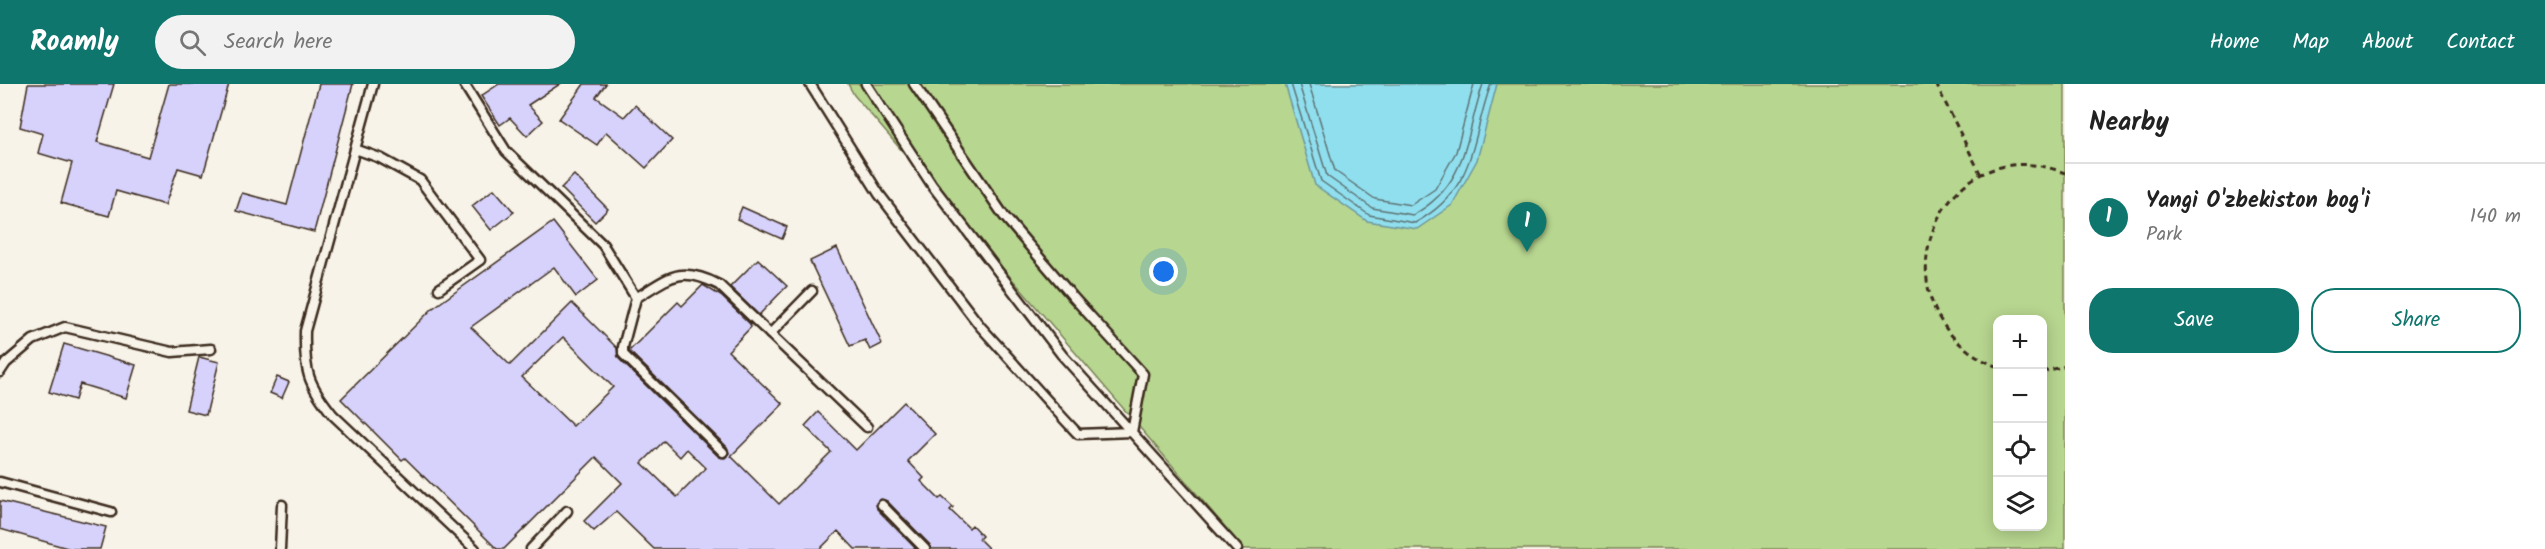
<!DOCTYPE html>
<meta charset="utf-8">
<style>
body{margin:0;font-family:Kalam,sans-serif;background:#f2f2f2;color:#222}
.controls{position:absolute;right:18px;bottom:18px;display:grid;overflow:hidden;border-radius:12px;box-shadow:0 3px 15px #0003}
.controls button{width:54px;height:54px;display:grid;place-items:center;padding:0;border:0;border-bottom:2px solid #e0e0e0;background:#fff;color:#222;font:30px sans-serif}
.you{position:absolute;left:1164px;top:188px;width:21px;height:21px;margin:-15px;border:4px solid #fff;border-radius:50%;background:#1a73e8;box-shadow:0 0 0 9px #1a73e833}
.badge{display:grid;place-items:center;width:39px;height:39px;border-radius:50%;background:#0f766e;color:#fff;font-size:20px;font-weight:700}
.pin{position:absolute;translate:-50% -50px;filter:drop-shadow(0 2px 3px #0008)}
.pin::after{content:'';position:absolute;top:32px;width:21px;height:18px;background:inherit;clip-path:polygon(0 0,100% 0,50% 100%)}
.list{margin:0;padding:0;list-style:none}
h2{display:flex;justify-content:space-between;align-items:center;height:78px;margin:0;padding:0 24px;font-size:26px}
h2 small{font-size:20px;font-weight:400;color:#767676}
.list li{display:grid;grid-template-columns:39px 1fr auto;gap:18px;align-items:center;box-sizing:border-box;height:108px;padding:0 24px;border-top:2px solid #e0e0e0}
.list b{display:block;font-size:22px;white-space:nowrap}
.list p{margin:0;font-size:20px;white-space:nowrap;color:#767676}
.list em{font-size:20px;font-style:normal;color:#767676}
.actions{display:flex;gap:12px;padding:18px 24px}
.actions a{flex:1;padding:14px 0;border:2px solid #0f766e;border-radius:24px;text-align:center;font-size:21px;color:#0f766e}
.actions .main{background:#0f766e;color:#fff}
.icon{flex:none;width:33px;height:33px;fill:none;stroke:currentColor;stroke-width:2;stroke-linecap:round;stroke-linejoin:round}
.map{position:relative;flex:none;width:2065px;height:465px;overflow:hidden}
header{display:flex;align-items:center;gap:36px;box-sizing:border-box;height:84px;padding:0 30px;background:#0f766e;color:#fff}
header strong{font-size:28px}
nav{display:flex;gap:33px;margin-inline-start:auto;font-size:21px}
.search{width:420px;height:54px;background:#f2f2f2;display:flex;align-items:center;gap:15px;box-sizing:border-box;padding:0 21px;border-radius:33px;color:#767676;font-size:22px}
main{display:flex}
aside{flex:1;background:#fff}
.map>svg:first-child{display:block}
.green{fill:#b7d68f;stroke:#798056;stroke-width:1.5;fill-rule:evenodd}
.water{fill:#90dfef;stroke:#6e979b;stroke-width:1.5}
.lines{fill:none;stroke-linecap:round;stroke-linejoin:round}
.shore{stroke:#5d7272;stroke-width:1.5}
.building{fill:#d6d2fb;stroke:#3b2a1e;stroke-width:1.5;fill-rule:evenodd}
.lane-casing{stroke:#3b2a1e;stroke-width:13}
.path{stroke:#3b2a1e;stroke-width:3;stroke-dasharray:6 4.5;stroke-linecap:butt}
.lane{stroke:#f7f3e8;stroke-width:8}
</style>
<header>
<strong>Roamly</strong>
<div class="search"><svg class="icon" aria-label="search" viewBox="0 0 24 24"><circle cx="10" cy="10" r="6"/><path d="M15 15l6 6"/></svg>Search here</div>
<nav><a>Home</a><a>Map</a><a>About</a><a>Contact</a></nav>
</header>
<main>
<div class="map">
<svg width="2065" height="465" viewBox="0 0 2065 465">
<rect width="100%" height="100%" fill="#f7f3e8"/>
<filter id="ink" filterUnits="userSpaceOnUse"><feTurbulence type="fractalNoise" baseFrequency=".0167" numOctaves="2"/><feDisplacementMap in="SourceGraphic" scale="12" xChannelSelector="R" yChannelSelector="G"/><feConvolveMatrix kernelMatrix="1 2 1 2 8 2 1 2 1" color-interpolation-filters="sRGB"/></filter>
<g filter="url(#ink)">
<path class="green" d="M848,0H2065V465H1244L854,11ZM1998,236H2042V442H1998Z"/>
<polygon class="water" points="1285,0 1497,0 1477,76 1452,121 1417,145 1367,137 1315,101"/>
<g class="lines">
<g class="shore">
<path d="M1291,0L1321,97L1369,131L1415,139C1477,105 1470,58 1491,0"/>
<path d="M1299,0L1327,92L1372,124L1413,131C1468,101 1465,53 1483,0"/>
<polyline points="1309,0 1335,87 1375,115 1411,121 1435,105 1456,68 1474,0"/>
</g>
</g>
<g class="building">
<polygon points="28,0 114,0 97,58 148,73 169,0 229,0 203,91 178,84 165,121 116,107 109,132 61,119 72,79 38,69 43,50 20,43"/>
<polygon points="319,0 353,0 314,148 236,127 242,109 287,121"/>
<polygon points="499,0 560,0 528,21 543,37 527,52 510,34 500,41 481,12"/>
<polygon points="584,0 606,0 596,13 624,33 635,21 672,56 646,84 606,48 597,61 559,35"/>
<polygon points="574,91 608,125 595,138 561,104"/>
<polygon points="494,105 514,128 491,146 472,122"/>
<polygon points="742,123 787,143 782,155 737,135"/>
<path d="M553,138L598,196L576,213L554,183L471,243L510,281L572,219L617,264L619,275L719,373L725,374L729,369L727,363L629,267L678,218L682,222L703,201L721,212L750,240L751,243L728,267L783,320L731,372L779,420L831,368L805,342L818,328L856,366L904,318L935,350L908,377L924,394L921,397L939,415L942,413L953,423L950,426L969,444L972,441L982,452L979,455L989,465H931L930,461L887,417L881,415L876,419L877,425L916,465H855L838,447L820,465H654L616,428L594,447L584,437L622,399L596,373L504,465H497L405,374L402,376L341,315L433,224ZM563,253L613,303L573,342L522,293ZM664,357L680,373L687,365L706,384L677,413L642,379Z"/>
<polygon points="837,164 882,260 870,266 865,256 850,262 810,177"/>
<polygon points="758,175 787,202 759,231 730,203"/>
<polygon points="64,260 136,281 126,314 80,300 75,316 49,308"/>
<polygon points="199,273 219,278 206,331 186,326"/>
<polygon points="277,293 289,298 282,314 270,309"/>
<polygon points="0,417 106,443 100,465 71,465 0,445"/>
</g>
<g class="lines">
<defs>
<g id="lane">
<path d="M373,0L305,247C304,288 308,300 333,331L475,465"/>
<polyline points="464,0 506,67 603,161 636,214 623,263 623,270 723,368"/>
<polyline points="810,0 879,110 980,242 1064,335 1078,350 1132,348 1143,290 1073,213 1004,132 914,0"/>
<polyline points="866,0 932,101 1062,271 1237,465"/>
<polyline points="355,65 380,74 420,96 480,176 439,205"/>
<path d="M636,214C670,193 680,181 719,201L867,343"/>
<polyline points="770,250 812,207"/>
<polyline points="0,288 6,279 33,256 65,243 172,268 211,265"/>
<polyline points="0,398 111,428"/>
<polyline points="882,421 925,465"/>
<polyline points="280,465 282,421"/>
<polyline points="531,465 567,427"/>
</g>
</defs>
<use href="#lane" class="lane-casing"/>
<g class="path">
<polyline points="1936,0 1981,91"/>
<path d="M1998,283C1864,229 1936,38 2065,89"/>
<polyline points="2042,288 2065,282"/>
</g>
<use href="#lane" class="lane"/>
</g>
</g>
</svg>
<div class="controls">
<button>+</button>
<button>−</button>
<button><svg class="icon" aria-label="locate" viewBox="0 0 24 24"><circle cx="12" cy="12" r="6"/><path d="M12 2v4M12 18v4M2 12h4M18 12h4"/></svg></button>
<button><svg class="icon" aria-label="layers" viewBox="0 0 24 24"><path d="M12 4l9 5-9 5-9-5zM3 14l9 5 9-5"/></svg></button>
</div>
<div class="you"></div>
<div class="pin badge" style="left:1527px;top:168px">1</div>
</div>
<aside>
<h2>Nearby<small></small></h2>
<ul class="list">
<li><span class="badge">1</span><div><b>Yangi O'zbekiston bog'i</b><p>Park</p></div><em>140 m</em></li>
</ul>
<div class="actions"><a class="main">Save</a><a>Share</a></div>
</aside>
</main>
